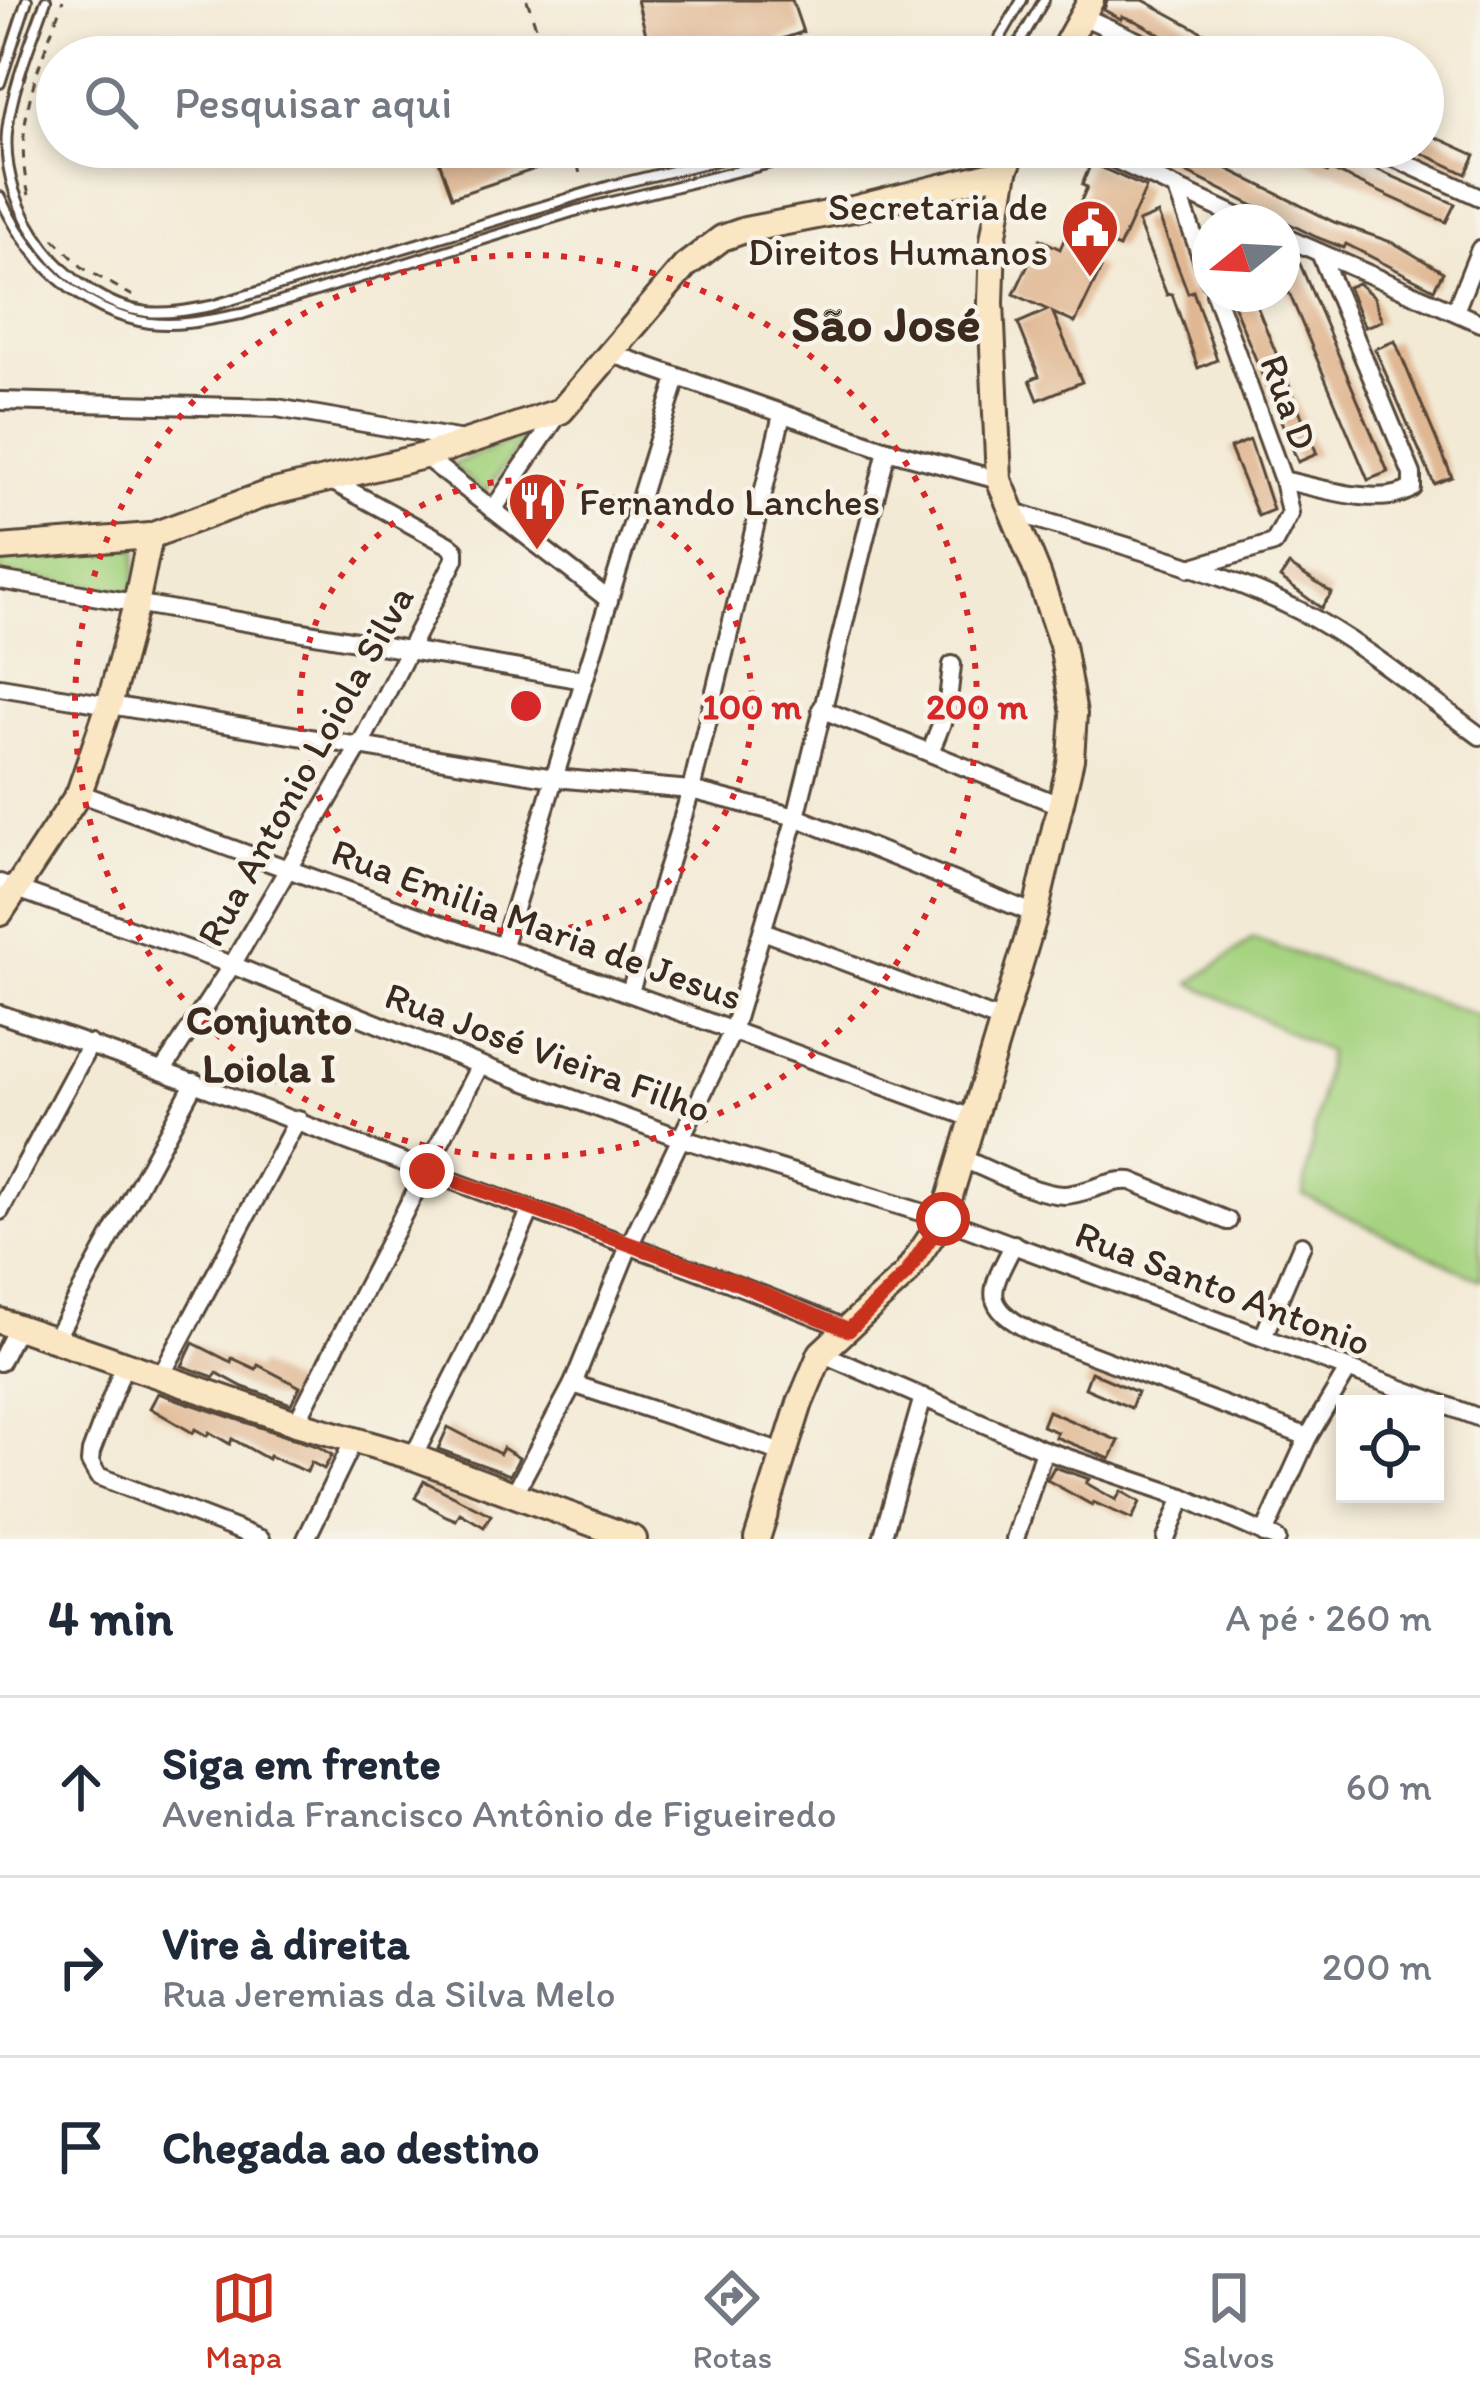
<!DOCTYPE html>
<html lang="pt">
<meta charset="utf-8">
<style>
body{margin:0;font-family:Itim,sans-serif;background:#f2f2f3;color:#1f2937}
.controls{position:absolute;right:36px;bottom:36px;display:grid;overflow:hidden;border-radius:0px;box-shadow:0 6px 18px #0003}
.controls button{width:108px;height:108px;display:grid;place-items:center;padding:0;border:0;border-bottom:3px solid #e0e1e3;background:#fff;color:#1f2937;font:60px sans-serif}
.compass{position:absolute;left:1192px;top:204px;width:108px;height:108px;border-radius:50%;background:#fff;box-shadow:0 6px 18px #0003;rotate:252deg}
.stop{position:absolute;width:36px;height:36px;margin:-27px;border:9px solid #c8321e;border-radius:50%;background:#fff}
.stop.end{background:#c8321e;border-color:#fff;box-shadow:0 3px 12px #0008}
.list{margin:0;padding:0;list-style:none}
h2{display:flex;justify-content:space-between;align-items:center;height:156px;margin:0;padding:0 48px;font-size:51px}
h2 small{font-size:39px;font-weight:400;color:#747a83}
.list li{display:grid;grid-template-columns:78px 1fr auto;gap:36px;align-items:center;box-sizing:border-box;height:180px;padding:0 48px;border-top:3px solid #e0e1e3}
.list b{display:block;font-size:45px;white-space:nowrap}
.list p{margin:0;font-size:39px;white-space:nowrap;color:#747a83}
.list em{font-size:39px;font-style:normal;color:#747a83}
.icon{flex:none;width:66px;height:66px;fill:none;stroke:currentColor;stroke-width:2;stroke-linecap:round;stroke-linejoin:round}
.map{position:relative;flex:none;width:1480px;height:1539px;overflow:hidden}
.search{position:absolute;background:#fff;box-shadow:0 6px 18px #0003;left:36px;right:36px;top:36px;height:132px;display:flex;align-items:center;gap:30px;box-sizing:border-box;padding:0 42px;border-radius:66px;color:#747a83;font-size:45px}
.sheet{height:696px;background:#fff}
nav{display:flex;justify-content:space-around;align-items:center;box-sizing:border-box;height:168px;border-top:3px solid #e0e1e3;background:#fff;font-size:33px;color:#747a83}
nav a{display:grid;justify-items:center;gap:6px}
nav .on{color:#c8321e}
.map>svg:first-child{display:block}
.green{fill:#a6d380;stroke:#707e4f;stroke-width:3}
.building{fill:#e0b793}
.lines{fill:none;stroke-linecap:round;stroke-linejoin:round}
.lane-casing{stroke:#574739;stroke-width:14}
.street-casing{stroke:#574739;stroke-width:22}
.secondary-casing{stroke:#574739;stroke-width:30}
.path{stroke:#574739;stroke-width:3;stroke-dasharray:9 9;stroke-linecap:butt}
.lane{stroke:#fff;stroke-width:8}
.street{stroke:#fff;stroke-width:16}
.secondary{stroke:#fbe6c4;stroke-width:24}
.route{stroke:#c8321e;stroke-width:15}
.ring{fill:none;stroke:#d62828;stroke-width:6;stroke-dasharray:6 12}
.labels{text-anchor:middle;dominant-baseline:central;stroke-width:9;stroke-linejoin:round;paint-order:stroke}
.poi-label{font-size:39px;fill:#3b2a1e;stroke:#f7f3e8;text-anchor:end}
.street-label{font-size:39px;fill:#3b2a1e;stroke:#f7f3e8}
.neighbourhood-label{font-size:42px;font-weight:bold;fill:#3b2a1e;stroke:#f7f3e8}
.district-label{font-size:51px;font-weight:bold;fill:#3b2a1e;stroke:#f7f3e8}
.centre{fill:#d62828;stroke:#f7f3e8;stroke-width:6}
.ring-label{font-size:36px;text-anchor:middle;font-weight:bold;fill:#d62828;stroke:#f7f3e8;stroke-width:9;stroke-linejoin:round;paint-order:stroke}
</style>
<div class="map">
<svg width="1480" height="1539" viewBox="0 0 1480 1539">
<rect width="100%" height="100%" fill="#f7f3e8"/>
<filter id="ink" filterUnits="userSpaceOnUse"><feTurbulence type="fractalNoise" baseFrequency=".00833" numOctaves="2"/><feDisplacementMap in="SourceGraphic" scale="24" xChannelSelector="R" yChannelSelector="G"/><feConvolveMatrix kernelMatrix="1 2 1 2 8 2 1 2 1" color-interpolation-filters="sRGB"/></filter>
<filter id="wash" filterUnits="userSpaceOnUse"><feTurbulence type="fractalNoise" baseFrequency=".004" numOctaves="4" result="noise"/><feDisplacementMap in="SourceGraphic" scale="48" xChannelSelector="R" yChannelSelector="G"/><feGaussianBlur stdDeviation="2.7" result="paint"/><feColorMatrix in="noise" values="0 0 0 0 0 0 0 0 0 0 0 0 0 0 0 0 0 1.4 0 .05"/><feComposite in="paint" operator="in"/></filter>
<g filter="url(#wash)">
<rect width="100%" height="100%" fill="#f3ead5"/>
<g class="green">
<polygon points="528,434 485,493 451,465"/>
<polygon points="138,546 133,593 0,573 0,558"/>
<polygon points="1253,939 1480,1016 1480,1280 1303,1195 1328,1052 1191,983"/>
</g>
<g id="blocks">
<g class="building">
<polygon points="637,0 792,0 803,32 773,42 778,57 652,57"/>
<polygon points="1107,0 1143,0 1226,45 1228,40 1260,57 1201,57 1138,22 1122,16 1121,19 1104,10"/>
<polygon points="1427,133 1475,155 1466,174 1418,151"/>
<polygon points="434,147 551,147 556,162 452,197"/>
<polygon points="1136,147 1184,147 1334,222 1394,243 1443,272 1434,289 1346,244 1344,248 1316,237"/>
<polygon points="1281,147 1326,147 1455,204 1446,222 1329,169 1328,172"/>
<polygon points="1091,163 1146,188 1119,248 1095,238 1085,261 1101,269 1075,323 1053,313 1082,382 1038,400 1030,380 1039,376 1018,323 1048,310 1014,294 1040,239 1060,249 1087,187 1082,185"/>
<polygon points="1158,214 1188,293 1193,291 1217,360 1198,368 1172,294 1167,295 1138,222"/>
<polygon points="1300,264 1388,472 1368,480 1282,276 1282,271"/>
<polygon points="1358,283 1374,297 1382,321 1365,327 1348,287"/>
<polygon points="1229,294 1252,294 1317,454 1298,462"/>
<polygon points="1395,341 1452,477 1434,484 1375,349"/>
<polygon points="1250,440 1273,510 1258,516 1230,448"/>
<polygon points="1289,565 1332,593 1321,608 1280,578"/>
<polygon points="193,1343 231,1362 232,1358 256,1369 258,1365 300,1387 291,1404 243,1387 217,1373 214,1377 182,1366"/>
<polygon points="1091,1372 1137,1392 1131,1408 1085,1388"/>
<polygon points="158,1393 319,1447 332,1455 324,1469 311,1462 307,1472 269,1456 268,1459 232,1439 230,1444 209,1432 207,1436 195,1429 193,1433 150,1408"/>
<polygon points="1048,1411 1119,1441 1110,1459 1055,1437 1057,1432 1042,1426"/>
<polygon points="448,1427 500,1454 503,1448 519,1458 510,1475 438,1449"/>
<polygon points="1054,1467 1089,1479 1086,1483 1116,1500 1121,1491 1140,1502 1132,1519 1093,1502 1092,1505 1047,1480"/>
<polygon points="424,1481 491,1515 484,1527 460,1513 456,1520 446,1516 415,1498"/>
</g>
</g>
</g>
<g filter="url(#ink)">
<use href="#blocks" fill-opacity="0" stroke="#574739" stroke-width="3"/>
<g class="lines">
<defs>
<g id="lane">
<path d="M46,0C31,43 12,87 7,132C0,211 67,302 147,312C169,314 190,310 211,306L610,186L772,147"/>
<polyline points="989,57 1022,0"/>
<polyline points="1011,57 1044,0"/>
<polyline points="0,83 27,0"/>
<path d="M0,197C28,258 79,313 150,323C181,327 211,319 242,314L575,211L836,147"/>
</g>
<g id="street">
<polyline points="1082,16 1173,57"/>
<polyline points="1088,147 1249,222"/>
<polyline points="1370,147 1480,197"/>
<polyline points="1177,190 1210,281"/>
<polyline points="1282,236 1480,323"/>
<path d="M1215,294L1283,480C1316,487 1383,509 1412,488V474L1320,253"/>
<polyline points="1455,311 1480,249"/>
<polyline points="610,353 887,450 999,480"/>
<polyline points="0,401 277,408 463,440"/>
<polyline points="424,456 609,600"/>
<polyline points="493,510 560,412"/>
<path d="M1014,512C1106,541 1215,568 1300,611C1365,645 1421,693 1480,736"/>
<polyline points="1190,568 1274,543 1290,513 1283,480"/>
<polyline points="0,580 584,680"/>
<polyline points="0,687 554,778 691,790 796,817 1035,914"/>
<polyline points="821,709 1059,805"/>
<polyline points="931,750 947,710 952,665"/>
<polyline points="79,793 972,1118"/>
<polyline points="0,883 232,965 480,1065 683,1139 943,1219 1480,1418"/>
<polyline points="763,931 1002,1021"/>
<polyline points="503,945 677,378"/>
<polyline points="630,992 691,790 782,415"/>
<path d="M0,1014C145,1063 286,1118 429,1172C569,1225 711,1272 849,1330"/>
<polyline points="163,1070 232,965 359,747 455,559 455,550 449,545 328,479"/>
<path d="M961,1158C988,1169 1036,1195 1064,1195C1088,1194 1107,1179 1131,1181L1228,1221"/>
<polyline points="0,1211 90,1044"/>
<path d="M1014,1244C989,1292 980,1305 1034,1333L1308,1437"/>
<polyline points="1263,1337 1302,1245"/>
<polyline points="54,1341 195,1082"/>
<polyline points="821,1353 1044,1450 1183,1497 1277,1539"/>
<polyline points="0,1362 17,1328"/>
<polyline points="124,1365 91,1452 90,1462 98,1476 261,1539"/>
<polyline points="161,1376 298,1119"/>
<polyline points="573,1384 783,1453"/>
<polyline points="296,1423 480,1065"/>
<polyline points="413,1457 478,1330 531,1209"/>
<polyline points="514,1494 573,1384 629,1246 732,1032 796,817 887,450"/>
<polyline points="1264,1534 1308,1437 1348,1370"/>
<polyline points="306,1539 354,1440"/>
<polyline points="882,1539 923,1397"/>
<polyline points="1015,1539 1044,1450"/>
<polyline points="1166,1539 1183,1497"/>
</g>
<g id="secondary">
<polyline points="1059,57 1091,0"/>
<polyline points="0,548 150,536 266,494 424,456 561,411 685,266 722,238 745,230 853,209 1005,171"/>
<polyline points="0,913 79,793 109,705 136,604 150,536"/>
<polyline points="0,1321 296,1423 413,1457 634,1539"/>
<polyline points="757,1539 800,1403 821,1353 906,1274 943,1219 1035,914 1071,759 1074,714 1062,645 1038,574 999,480 991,303 993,240 1005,171 1015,147"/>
</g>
</defs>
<use href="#lane" class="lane-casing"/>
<use href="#street" class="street-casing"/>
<use href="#secondary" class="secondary-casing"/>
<g class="path">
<polyline points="527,0 546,57"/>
<path d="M501,57C513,45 527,46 540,35"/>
<polyline points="572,147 582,180"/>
<path d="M29,195C11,126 40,64 63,0"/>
<polyline points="54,239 83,268 133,296"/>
</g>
<use href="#lane" class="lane"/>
<use href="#street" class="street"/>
<use href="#secondary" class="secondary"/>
</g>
</g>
<g class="lines" filter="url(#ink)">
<polyline class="route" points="427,1171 732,1281 849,1330 906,1274 943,1219"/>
</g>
<g class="ring">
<circle cx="526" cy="706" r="226"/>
<circle cx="526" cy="706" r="451"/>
</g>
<defs>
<symbol id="civic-pin" viewBox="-11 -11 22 30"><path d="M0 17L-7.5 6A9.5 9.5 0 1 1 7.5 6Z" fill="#c8321e" stroke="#f7f3e8"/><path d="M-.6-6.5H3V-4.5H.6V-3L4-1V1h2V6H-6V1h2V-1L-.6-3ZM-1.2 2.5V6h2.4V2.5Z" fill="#fff"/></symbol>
<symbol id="restaurant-pin" viewBox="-11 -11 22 30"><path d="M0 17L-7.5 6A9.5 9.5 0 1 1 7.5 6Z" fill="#c8321e" stroke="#f7f3e8"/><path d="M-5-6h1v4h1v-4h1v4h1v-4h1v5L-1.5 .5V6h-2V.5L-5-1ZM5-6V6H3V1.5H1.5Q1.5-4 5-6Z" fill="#fff"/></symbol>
</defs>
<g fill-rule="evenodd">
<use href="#civic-pin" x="1057" y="195" width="66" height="90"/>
<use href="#restaurant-pin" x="504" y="468" width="66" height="90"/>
</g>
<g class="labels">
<g class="poi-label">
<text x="1048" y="206">Secretaria de<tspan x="1048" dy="45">Direitos Humanos</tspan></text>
<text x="579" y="501" text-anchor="start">Fernando Lanches</text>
</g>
<g class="street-label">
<text transform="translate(1289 402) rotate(70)">Rua D</text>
<text transform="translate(305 766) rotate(-61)">Rua Antonio Loiola Silva</text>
<text transform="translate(537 924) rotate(20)">Rua Emilia Maria de Jesus</text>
<text transform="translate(548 1052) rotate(20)">Rua José Vieira Filho</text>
<text transform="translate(1223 1288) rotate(21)">Rua Santo Antonio</text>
</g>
<g class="neighbourhood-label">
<text x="269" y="1019">Conjunto<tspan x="269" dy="48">Loiola I</tspan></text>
</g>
<g class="district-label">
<text x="886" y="323">São José</text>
</g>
</g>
<circle cx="526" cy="706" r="18" class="centre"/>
<g class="ring-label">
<text x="752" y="719">100 m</text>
<text x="977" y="719">200 m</text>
</g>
</svg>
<div class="controls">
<button><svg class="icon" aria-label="locate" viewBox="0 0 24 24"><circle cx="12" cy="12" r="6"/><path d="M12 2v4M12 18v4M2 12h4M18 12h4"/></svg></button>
</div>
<svg class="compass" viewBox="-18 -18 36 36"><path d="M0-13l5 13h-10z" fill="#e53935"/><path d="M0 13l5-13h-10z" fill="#747a83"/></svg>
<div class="stop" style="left:943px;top:1219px"></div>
<div class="stop end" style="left:427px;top:1171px"></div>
<div class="search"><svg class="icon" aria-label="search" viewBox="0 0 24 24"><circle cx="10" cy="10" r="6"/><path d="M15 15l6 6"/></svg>Pesquisar aqui</div>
</div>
<section class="sheet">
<h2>4 min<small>A pé · 260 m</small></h2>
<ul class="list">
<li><svg class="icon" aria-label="ahead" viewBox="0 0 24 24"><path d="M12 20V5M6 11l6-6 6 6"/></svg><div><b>Siga em frente</b><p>Avenida Francisco Antônio de Figueiredo</p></div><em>60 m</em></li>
<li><svg class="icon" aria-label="right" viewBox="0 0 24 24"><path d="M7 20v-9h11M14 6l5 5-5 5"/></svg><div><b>Vire à direita</b><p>Rua Jeremias da Silva Melo</p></div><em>200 m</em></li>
<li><svg class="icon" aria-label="arrive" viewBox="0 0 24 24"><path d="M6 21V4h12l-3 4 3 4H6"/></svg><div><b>Chegada ao destino</b></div></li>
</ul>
</section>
<nav>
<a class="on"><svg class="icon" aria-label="map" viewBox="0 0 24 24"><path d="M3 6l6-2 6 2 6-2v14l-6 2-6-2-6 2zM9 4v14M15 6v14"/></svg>Mapa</a>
<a><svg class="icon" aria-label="directions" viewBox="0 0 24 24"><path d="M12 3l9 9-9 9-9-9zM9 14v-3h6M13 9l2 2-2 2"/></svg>Rotas</a>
<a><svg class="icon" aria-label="saved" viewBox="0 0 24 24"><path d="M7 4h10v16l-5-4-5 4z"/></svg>Salvos</a>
</nav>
